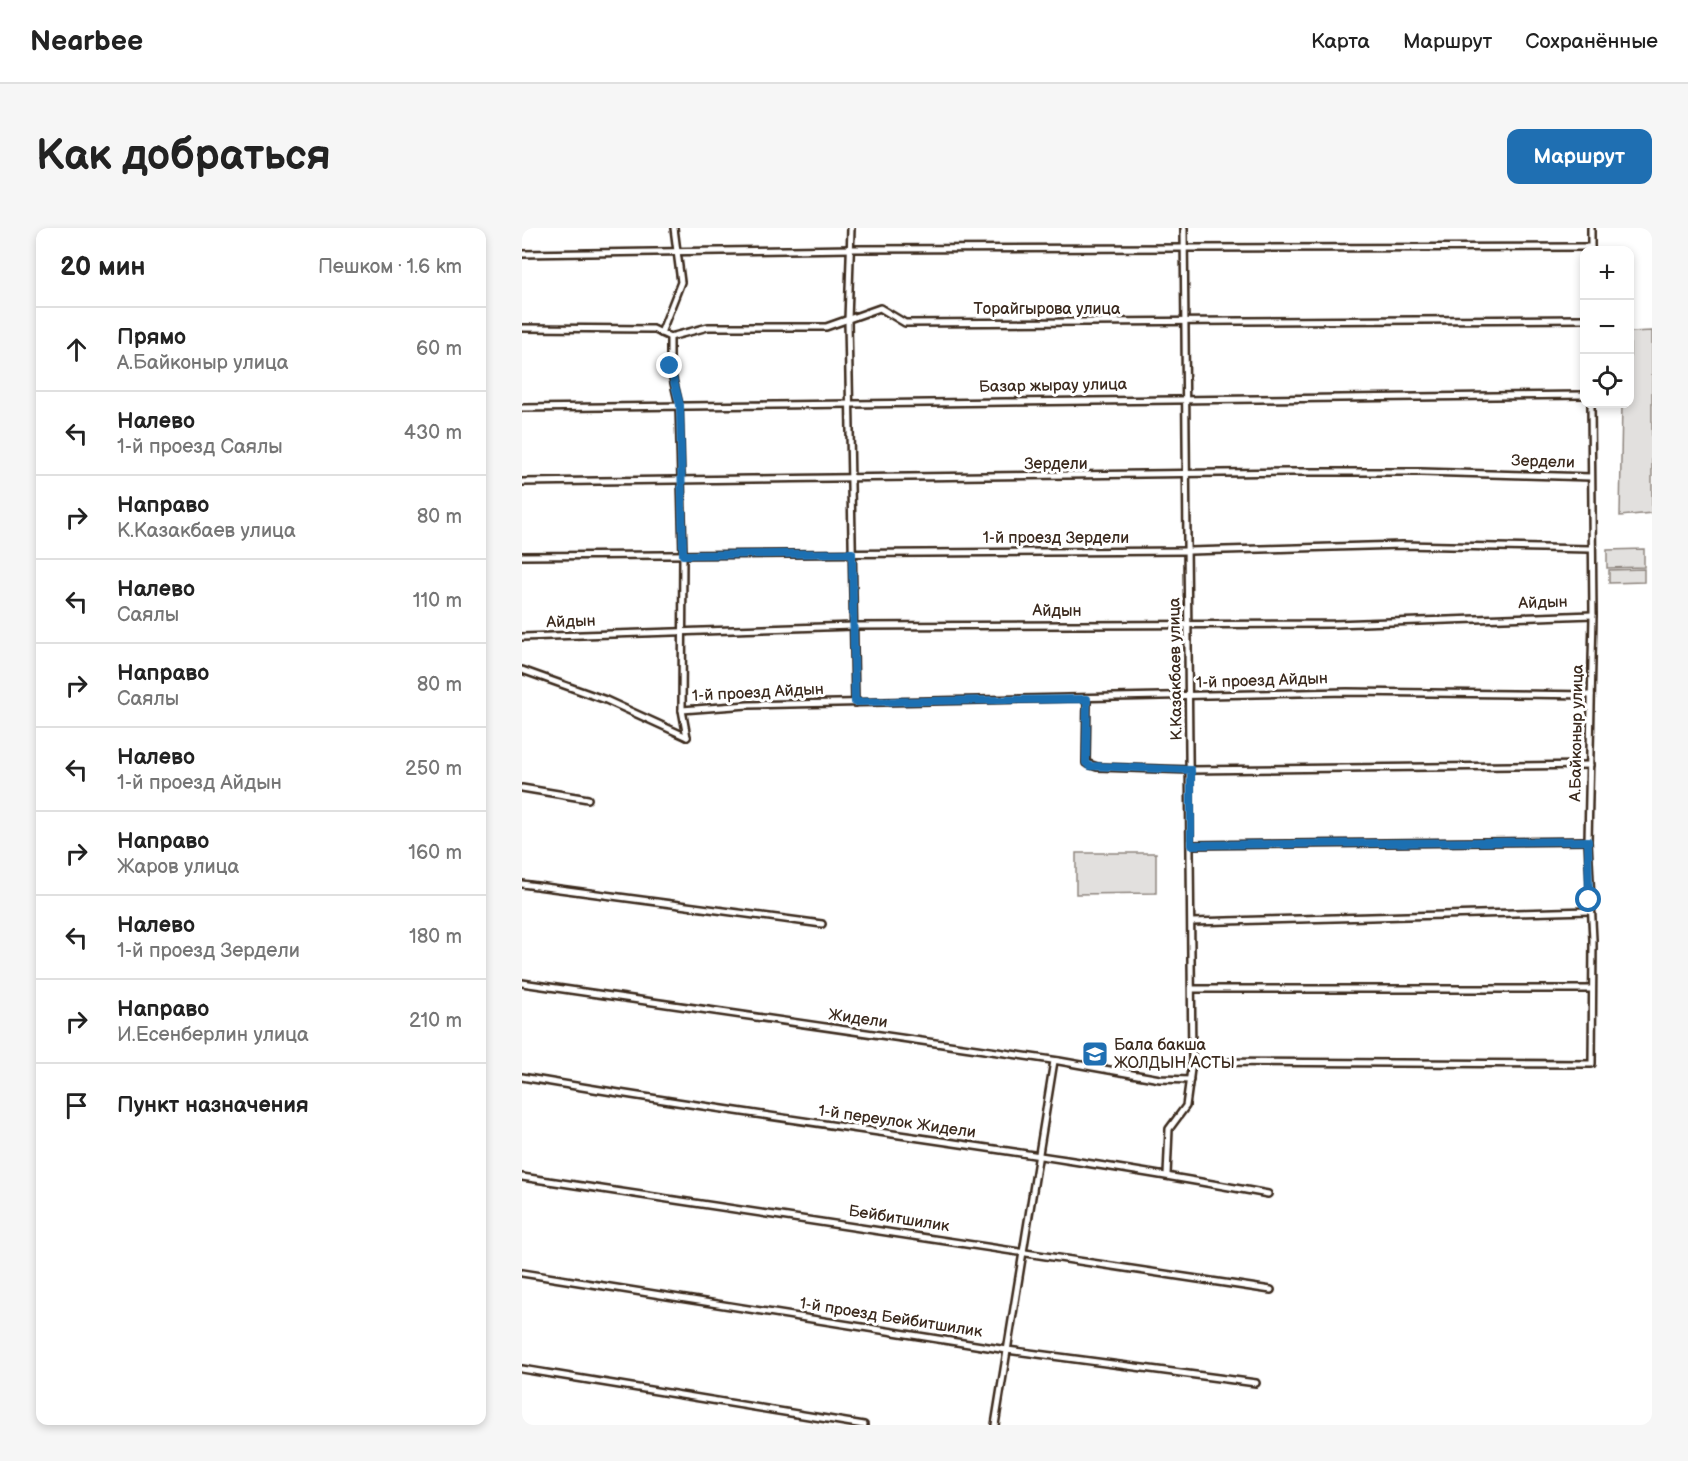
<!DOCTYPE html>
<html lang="ru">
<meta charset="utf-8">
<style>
body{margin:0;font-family:"Balsamiq Sans",sans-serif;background:#f6f6f6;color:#222}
.controls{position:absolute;right:18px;top:18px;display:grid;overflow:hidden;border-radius:12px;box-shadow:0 3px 9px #0003}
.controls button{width:54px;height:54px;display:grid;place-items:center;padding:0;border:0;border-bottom:2px solid #e0e0e0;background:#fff;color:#222;font:30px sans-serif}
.stop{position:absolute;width:18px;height:18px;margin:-14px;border:4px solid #1f6fb2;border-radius:50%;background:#fff}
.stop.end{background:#1f6fb2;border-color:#fff;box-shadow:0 2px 6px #0008}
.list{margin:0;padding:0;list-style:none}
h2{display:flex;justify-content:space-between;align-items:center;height:78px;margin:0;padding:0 24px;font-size:26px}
h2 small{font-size:20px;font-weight:400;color:#767676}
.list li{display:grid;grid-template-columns:39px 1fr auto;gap:18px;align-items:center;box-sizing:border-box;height:84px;padding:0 24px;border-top:2px solid #e0e0e0}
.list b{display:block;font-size:22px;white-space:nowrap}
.list p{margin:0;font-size:20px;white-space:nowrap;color:#767676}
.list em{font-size:20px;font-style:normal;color:#767676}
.icon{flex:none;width:33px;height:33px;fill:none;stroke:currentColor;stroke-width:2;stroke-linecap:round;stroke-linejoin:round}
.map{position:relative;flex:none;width:1130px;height:1197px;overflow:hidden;border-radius:12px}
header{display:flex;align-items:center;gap:36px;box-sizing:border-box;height:84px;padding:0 30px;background:#fff;border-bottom:2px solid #e0e0e0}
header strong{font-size:28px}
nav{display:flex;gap:33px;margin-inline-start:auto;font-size:21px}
.intro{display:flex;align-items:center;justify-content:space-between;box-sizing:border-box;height:144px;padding:0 36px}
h1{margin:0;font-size:42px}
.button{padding:15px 27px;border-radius:12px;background:#1f6fb2;color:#fff;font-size:21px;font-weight:700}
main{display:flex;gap:36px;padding:0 36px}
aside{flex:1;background:#fff;border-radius:12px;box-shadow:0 3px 9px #0003}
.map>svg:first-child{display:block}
.green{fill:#e2e0de;stroke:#8e857e;stroke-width:1.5}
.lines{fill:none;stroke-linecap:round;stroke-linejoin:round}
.street-casing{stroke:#3b2a1e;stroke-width:10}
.street{stroke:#fff;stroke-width:5}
.route{stroke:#1f6fb2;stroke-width:8}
.labels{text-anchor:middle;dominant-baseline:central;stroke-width:6;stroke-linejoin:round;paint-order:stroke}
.street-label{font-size:16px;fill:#3b2a1e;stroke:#fff}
.poi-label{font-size:16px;fill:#3b2a1e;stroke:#fff;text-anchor:start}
</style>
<header>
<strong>Nearbee</strong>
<nav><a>Карта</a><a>Маршрут</a><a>Сохранённые</a></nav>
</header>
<div class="intro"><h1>Как добраться</h1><a class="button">Маршрут</a></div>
<main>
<aside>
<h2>20 мин<small>Пешком · 1.6 km</small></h2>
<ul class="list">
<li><svg class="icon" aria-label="ahead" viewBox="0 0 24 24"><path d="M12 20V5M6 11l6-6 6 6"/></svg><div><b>Прямо</b><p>А.Байконыр улица</p></div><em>60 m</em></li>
<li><svg class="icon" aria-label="left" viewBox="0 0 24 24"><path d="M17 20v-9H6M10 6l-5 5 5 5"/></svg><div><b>Налево</b><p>1-й проезд Саялы</p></div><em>430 m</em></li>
<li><svg class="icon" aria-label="right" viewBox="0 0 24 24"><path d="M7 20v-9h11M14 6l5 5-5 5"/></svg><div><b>Направо</b><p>К.Казакбаев улица</p></div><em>80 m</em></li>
<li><svg class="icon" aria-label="left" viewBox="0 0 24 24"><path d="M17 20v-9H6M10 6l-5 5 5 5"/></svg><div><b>Налево</b><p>Саялы</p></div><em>110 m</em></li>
<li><svg class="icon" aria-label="right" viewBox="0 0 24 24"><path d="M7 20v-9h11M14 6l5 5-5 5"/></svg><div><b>Направо</b><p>Саялы</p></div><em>80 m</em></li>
<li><svg class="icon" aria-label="left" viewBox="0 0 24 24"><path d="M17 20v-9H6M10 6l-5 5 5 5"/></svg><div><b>Налево</b><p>1-й проезд Айдын</p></div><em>250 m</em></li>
<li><svg class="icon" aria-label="right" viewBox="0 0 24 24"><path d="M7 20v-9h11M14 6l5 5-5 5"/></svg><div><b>Направо</b><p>Жаров улица</p></div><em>160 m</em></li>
<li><svg class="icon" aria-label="left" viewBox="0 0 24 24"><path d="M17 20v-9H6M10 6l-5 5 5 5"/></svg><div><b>Налево</b><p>1-й проезд Зердели</p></div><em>180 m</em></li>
<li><svg class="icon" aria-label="right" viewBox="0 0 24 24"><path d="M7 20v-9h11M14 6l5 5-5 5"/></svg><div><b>Направо</b><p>И.Есенберлин улица</p></div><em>210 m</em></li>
<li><svg class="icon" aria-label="arrive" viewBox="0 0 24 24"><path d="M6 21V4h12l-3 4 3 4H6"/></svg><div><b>Пункт назначения</b></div></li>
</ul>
</aside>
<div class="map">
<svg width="1130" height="1197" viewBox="0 0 1130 1197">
<rect width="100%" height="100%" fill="#fff"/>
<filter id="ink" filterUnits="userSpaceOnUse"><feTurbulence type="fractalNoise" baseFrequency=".0167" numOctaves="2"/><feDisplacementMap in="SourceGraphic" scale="12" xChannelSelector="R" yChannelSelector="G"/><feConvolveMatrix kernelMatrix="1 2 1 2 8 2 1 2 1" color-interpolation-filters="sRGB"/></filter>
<g filter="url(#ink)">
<g class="green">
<polygon points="1130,103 1130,285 1098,288 1100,176 1108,176 1108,104"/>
<polygon points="1122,321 1122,339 1085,340 1085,322"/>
<polygon points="1122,341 1122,354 1087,355 1087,342"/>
<polygon points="554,625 634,625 634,665 554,666"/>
</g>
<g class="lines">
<defs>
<g id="street">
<polyline points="329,0 326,93 333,475"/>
<polyline points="1069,0 1069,22"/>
<polyline points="0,26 330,21 1069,19"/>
<polyline points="0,100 131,101 148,109 186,99 304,99 358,80 383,95 1062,91"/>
<polyline points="139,105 159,54 152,0"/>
<polyline points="148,109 148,138 157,177 161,327 160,482 165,509"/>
<path d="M0,180C354,174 708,168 1062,167"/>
<polyline points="0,254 769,244 899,244 1069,249"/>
<polyline points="0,328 667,323 880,317 1068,321"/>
<polyline points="0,409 331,398 812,396 1071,387"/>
<polyline points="0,442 84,472 165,509"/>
<polyline points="565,471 564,535 575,539 669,542 1068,537"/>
<polyline points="160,482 226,477 825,464 1069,467"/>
<polyline points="0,560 66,571"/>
<polyline points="669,617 1066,613"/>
<polyline points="0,656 300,696"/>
<polyline points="670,694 1068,683"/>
<polyline points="0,755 537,833 638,851 668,852"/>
<polyline points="671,761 1069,761"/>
<polyline points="670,834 1070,836 1071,712 1066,613 1071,387 1069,176"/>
<path d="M0,849C248,892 498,920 746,966"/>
<polyline points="645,947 647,901 664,878 670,834 662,0"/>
<polyline points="0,949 749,1062"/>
<polyline points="0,1045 485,1122 734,1155"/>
<polyline points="0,1141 342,1197"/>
<polyline points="473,1197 532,833"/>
</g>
</defs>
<use href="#street" class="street-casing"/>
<use href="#street" class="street"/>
</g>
</g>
<g class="lines" filter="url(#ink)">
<polyline class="route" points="148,138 158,177 161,327 330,325 333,474 565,471 564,535 568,538 669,542 669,617 1066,613 1067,672"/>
</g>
<defs>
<symbol id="school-square" viewBox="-11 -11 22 22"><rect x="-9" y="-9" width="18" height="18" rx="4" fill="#1f6fb2" stroke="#fff"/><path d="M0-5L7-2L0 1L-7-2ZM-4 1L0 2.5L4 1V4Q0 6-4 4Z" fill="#fff"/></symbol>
</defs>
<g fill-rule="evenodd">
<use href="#school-square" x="558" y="811" width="30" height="30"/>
</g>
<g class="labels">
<g class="street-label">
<text x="525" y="81">Торайгырова улица</text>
<text transform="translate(531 158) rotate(-1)">Базар жырау улица</text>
<text transform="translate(1021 234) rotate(2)">Зердели</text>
<text x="534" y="236">Зердели</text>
<text x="534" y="310">1-й проезд Зердели</text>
<text transform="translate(1021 375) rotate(-2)">Айдын</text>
<text x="535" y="383">Айдын</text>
<text transform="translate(49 394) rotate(-2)">Айдын</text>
<text transform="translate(654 441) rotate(-91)">К.Казакбаев улица</text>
<text transform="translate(740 453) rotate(-2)">1-й проезд Айдын</text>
<text transform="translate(236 465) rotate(-3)">1-й проезд Айдын</text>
<text transform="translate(1055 505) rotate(-89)">А.Байконыр улица</text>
<text transform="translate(336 791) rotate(8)">Жидели</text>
<text transform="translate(375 894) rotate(8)">1-й переулок Жидели</text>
<text transform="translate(377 991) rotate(9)">Бейбитшилик</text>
<text transform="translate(369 1090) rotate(9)">1-й проезд Бейбитшилик</text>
</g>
<g class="poi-label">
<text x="592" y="817">Бала бакша<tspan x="592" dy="18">ЖОЛДЫН АСТЫ</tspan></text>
</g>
</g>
</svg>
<div class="controls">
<button>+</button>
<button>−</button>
<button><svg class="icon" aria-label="locate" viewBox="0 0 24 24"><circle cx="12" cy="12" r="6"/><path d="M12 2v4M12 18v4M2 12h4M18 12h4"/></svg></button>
</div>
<div class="stop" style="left:1067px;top:672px"></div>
<div class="stop end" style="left:148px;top:138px"></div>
</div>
</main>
